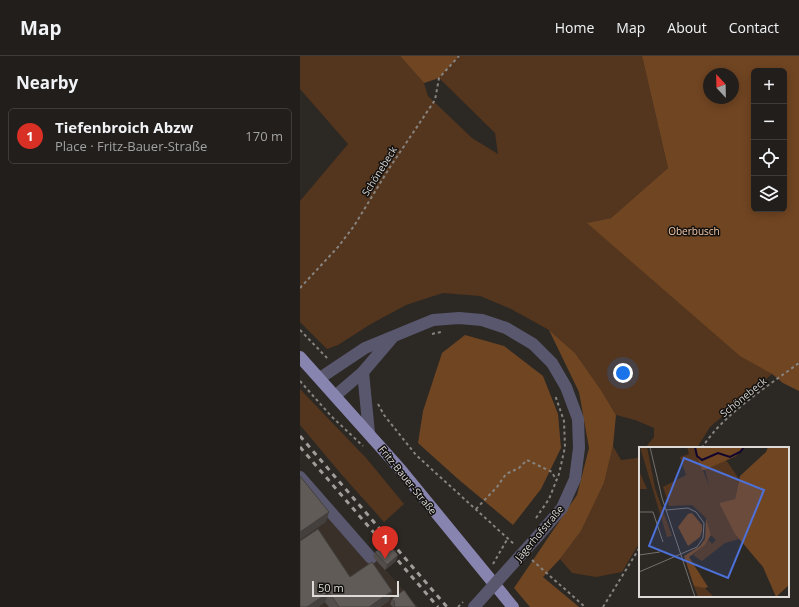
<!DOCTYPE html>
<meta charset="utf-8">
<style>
body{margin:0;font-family:"Open Sans",sans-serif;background:#2d2b28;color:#f1f3f6}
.controls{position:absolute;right:12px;top:12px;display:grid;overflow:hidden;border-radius:6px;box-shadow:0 2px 10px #0003}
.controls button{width:36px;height:36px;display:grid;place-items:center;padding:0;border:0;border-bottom:1px solid #3e3c3a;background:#211e1b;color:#f1f3f6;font:20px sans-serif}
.compass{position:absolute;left:403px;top:12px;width:36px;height:36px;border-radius:50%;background:#211e1b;box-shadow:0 2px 10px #0003;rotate:338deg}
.scale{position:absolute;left:12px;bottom:10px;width:87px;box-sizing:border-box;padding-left:4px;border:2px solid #dddad7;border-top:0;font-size:11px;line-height:14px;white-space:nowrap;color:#dddad7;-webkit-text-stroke:3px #13110f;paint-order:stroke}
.you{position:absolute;left:323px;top:317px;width:14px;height:14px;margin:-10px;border:3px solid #fff;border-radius:50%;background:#1a73e8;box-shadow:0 0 0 6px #1a73e833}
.badge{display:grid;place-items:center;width:26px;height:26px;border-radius:50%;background:#d93025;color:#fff;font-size:13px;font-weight:700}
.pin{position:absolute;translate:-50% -33px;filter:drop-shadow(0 1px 2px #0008)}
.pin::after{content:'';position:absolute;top:21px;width:14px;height:12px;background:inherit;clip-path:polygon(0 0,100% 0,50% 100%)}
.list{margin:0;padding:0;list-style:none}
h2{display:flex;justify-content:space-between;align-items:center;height:52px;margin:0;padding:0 16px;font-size:17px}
h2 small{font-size:13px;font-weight:400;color:#a2a2a3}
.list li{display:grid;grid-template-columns:26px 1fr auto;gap:12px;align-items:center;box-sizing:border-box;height:56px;margin:0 8px 8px;padding:0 8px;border:1px solid #3e3c3a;border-radius:6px}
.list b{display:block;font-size:15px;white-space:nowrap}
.list p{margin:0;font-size:13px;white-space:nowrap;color:#a2a2a3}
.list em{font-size:13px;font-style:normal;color:#a2a2a3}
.icon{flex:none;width:22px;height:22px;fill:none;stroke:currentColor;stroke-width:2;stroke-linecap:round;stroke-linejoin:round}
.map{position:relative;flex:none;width:499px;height:551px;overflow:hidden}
header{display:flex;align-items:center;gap:24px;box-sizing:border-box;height:56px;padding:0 20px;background:#211e1b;border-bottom:1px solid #3e3c3a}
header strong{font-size:19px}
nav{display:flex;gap:22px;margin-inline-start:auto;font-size:14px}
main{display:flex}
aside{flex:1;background:#211e1b}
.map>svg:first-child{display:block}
.built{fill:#3a302a}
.green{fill:#54351d}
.forest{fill:#704522;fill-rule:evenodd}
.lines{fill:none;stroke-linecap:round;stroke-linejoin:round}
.path{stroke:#878480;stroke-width:2;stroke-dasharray:3 3;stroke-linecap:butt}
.minor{stroke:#59576d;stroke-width:12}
.major{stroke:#8884b0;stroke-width:12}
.rail{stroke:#a09d9a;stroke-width:3;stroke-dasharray:5 5;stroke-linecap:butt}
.path-bridge{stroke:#878480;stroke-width:2;stroke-dasharray:3 3;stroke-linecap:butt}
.minor-bridge{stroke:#59576d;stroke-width:12}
.wall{fill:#534e4b}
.shaded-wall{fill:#43403d}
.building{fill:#605b57;stroke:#43403d}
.labels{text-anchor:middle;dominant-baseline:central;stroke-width:3;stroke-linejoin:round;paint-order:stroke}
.street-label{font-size:10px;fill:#dddad7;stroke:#13110f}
.park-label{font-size:10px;fill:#f5caaa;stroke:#13110f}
.inset-river{fill:none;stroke:#10052e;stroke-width:2}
.inset-road{fill:none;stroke:#736f6c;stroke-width:1}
.view{fill:#4d71d8;fill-opacity:0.15;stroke:#4d71d8;stroke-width:2}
.inset-edge{fill:none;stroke:#dddad7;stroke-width:2}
</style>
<header>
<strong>Map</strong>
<nav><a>Home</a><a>Map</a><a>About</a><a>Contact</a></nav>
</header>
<main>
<aside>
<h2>Nearby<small></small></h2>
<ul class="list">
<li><span class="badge">1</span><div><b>Tiefenbroich Abzw</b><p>Place · Fritz-Bauer-Straße</p></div><em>170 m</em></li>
</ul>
</aside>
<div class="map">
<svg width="499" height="551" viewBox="0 0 499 551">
<rect width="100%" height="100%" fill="#2c2824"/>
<polygon class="built" points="0,415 118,551 0,551"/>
<g class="green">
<polygon points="0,0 100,0 124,27 128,40 172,82 198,98 195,77 139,22 159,0 342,0 368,112 311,162 288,167 440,299 472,318 410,371 397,392 345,392 354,381 354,372 335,364 316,359 301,334 275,297 249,274 211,253 180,240 143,237 106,249 71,268 38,289 27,293 0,266 0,145 48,88 0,33"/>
<polygon points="0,333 67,403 104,448 84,466 42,419 0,369"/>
<polygon points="313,390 321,404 337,402 340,398 340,486 322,516 296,521 272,517 260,503 281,475 304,427"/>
</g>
<g class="forest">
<polygon points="100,0 159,0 139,22 124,27"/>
<path d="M342,0H499V335L483,327L472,318L440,300L287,167L311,162L368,112ZM454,15H484V153H454ZM409,18H433V42H409Z"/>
<polygon points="249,274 275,297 301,334 316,359 313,390 304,427 281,475 260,503 243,521 279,551 230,551 214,532 277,439 289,392 279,336"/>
<polygon points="165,279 204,290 243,320 258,358 261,392 241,433 213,469 158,423 118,387 123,355 142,297"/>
</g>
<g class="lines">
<g class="path">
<polyline points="0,232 38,191 54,170 90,111 135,44 139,22 159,0"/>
<polyline points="0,274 28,303"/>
<polyline points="132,278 141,276"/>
<polyline points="0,325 31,360 63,390"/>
<polyline points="78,348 84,359 116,399 215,489"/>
<path d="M402,392C422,359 468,330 499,307"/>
<polyline points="176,453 197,431 206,418 219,412 227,404 252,416 256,424"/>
<polyline points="236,462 249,443 259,418 265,391 264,365 255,339"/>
<polyline points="232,504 285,551"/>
<polyline points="193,508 208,482"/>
<polyline points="303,551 340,491"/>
</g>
<g class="minor">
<polyline points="63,316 69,377"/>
<polyline points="20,322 65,292 133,264 159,262 182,264 206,272 233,288 252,307 266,331 278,363 279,392 275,423 262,452 237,481"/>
<polyline points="35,340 63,316 92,282"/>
<polyline points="0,421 71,502"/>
</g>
<polyline class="major" points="0,301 101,414 213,551"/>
<g class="rail">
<polyline points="0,380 147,551"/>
<polyline points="0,391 138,551"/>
</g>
<polyline class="path-bridge" points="158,551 163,546"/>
<polyline class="minor-bridge" points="174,551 237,481"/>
</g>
<g class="wall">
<polygon points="75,496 96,505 85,514 73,501"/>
<polygon points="50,521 92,535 89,545 80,551 29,551 25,546 18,551 0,551"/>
<polygon points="92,543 116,551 93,551 90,548"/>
</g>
<g class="shaded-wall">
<polygon points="29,456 26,466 0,484 0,476"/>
<polygon points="98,499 96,505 85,514 87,509"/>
<polygon points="92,535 89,545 80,551 69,551"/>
<polygon points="29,536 25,546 18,551 7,551"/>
</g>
<g class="building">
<polygon points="0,420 29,456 0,476"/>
<polygon points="18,473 50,521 72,506 92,535 69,551 39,551 29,536 7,551 0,551 0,485"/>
<polygon points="87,486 98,499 87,509 75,496"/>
<polygon points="104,534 116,551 96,551 94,550 95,546 92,543"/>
</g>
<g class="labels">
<g class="street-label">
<text transform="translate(79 115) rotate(-58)">Schönebeck</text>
<text transform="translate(443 341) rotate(-39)">Schönebeck</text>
<text transform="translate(108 424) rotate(51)">Fritz-Bauer-Straße</text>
<text transform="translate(239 477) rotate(-50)">Jägerhofstraße</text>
</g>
<g class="park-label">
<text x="394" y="175">Oberbusch</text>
</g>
</g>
<g transform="translate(339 391)">
<rect width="150" height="150" fill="#2c2824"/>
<path d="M1,0H8L16,41L33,89L28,90ZM48,0H55L70,39L66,23L87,13L100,32L96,52L80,56L100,92L86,96L63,114L54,108L70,93L73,97L77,93L72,88L67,71L53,58L30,59L24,40L47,28L41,10L50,7ZM0,26H1L8,42H0ZM61,138L66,141L75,150H59L55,139Z" fill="#54351d"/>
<path d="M55,0H105L97,9L66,23H63ZM129,0H150V138L137,150L124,120L96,87L80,56L96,52L101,29L127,5ZM53,66L63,78V84L61,90L49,99L39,80L49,67ZM67,71L72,88L66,98L50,110L69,140L66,141L55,139L45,109L61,99L66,92Z" fill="#704522"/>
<path class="inset-river" d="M56,0L58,9L63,13L79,6L91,10L101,5L105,0"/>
<path class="inset-road" d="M11,0L23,51L56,150M0,65H14L24,95M0,108L21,105M0,125L58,100L64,91L65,76L57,65L49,61L27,63"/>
<path class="view" d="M45,11L125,43L89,131L10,99Z"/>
<rect width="150" height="150" class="inset-edge"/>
</g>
</svg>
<div class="controls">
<button>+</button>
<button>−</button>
<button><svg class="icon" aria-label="locate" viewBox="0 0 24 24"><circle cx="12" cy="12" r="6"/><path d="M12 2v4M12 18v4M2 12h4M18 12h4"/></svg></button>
<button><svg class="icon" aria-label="layers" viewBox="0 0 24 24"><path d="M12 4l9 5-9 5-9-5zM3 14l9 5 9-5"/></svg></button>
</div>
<svg class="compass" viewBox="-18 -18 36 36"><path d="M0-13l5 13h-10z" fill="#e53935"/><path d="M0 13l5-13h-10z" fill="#a2a2a3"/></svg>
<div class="scale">50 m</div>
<div class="you"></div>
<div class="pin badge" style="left:85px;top:503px">1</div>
</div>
</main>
